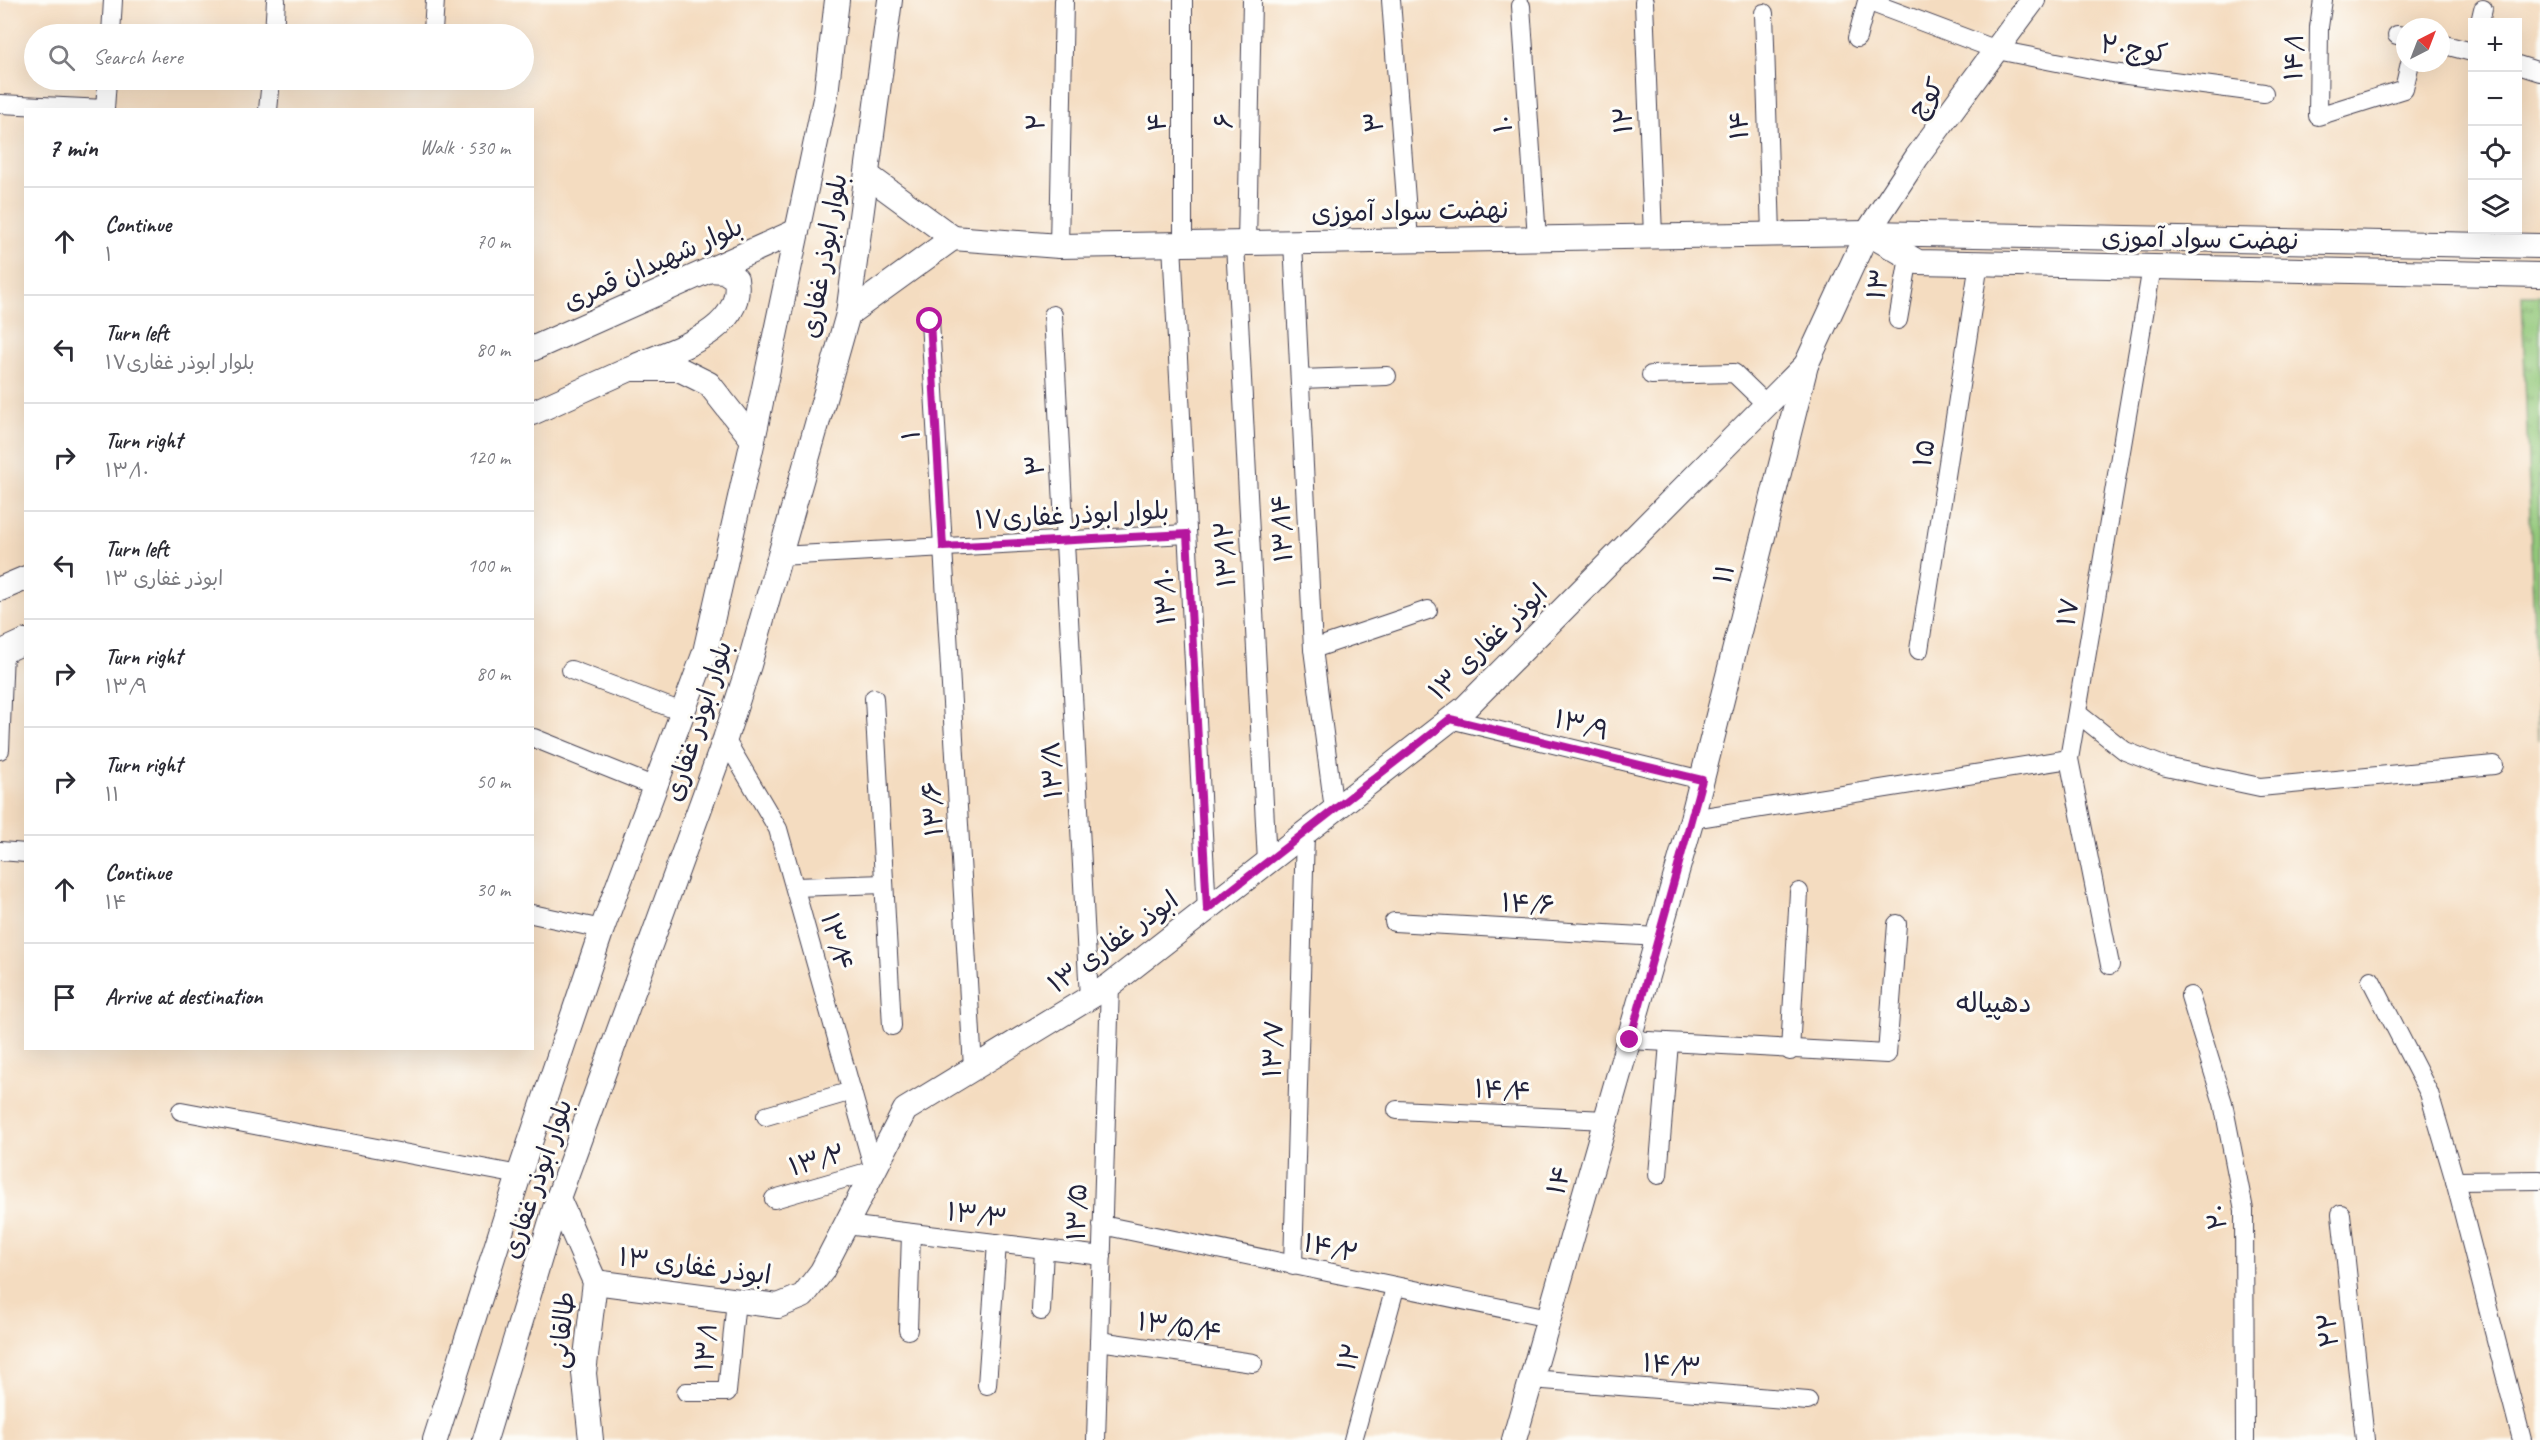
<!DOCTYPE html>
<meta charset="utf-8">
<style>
body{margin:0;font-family:Caveat,"Playpen Sans Arabic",sans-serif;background:#f7f7f7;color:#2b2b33}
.controls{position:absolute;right:18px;top:18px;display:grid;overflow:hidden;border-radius:0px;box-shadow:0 6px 24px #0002}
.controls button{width:54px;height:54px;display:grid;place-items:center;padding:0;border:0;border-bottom:2px solid #e1e1e2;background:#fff;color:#2b2b33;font:30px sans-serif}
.compass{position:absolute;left:2396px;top:18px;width:54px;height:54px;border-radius:50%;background:#fff;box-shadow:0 6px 24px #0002;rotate:42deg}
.stop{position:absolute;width:18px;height:18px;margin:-14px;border:4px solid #b5179e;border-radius:50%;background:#fff}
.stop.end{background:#b5179e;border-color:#fff;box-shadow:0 2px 6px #0008}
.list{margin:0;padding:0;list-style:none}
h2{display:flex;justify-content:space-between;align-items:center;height:78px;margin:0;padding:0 24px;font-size:26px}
h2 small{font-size:20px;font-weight:400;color:#7c7c81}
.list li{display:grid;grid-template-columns:39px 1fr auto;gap:18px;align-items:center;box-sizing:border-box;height:108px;padding:0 24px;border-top:2px solid #e1e1e2}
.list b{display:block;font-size:22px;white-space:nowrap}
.list p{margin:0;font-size:20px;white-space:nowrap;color:#7c7c81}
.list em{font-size:20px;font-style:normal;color:#7c7c81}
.icon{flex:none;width:33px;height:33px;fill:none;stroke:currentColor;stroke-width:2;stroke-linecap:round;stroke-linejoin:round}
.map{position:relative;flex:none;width:2540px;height:1440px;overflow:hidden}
.search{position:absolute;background:#fff;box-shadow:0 6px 24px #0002;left:24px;top:24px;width:510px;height:66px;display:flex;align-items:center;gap:15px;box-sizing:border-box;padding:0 21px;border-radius:33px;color:#7c7c81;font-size:22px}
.panel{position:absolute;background:#fff;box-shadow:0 6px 24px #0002;left:24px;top:108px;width:510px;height:942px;border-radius:0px}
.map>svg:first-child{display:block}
.park{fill:url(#park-tufts);stroke:#5a755a;stroke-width:1.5}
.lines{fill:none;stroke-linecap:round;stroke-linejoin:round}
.street-casing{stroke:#423e4f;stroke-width:20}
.secondary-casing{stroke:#423e4f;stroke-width:26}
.street{stroke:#fff;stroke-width:18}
.secondary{stroke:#fff;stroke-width:24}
.route{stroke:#b5179e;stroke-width:8}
.labels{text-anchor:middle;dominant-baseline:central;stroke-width:6;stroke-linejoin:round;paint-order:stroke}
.street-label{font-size:26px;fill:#22223b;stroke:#fdfcf7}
.neighbourhood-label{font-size:27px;fill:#22223b;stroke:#fdfcf7}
</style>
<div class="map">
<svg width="2540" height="1440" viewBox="0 0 2540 1440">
<defs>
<pattern id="park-tufts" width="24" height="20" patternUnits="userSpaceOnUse" patternTransform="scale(1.5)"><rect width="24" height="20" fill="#93c87a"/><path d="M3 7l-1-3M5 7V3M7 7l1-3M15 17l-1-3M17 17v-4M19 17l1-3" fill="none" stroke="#78a265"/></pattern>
</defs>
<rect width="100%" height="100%" fill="#fdfcf7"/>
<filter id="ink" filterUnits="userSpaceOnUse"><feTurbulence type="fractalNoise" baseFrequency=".0167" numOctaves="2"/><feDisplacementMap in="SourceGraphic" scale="12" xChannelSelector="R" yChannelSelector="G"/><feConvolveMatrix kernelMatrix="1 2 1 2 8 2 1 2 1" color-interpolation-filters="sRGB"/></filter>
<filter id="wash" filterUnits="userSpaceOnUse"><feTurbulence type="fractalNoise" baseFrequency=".008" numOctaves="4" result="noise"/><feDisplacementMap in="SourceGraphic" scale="24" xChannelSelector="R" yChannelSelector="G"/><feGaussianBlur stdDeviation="1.35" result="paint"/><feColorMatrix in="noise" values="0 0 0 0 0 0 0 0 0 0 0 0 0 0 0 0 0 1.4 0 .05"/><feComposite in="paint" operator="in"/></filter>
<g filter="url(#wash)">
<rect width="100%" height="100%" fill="#f4dcc0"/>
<polygon class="park" points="2522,295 2540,295 2538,740"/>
</g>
<g filter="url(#ink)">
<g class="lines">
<defs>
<g id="street">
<polyline points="1183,0 1183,244"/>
<polyline points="1391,0 1409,240"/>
<polyline points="2323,0 2319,27 2318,116 2404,89 2410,63"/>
<polyline points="1644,2 1653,236"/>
<polyline points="1521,6 1537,238"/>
<polyline points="1764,13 1771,234"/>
<polyline points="2480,22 2483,9"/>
<polyline points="433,31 435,0"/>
<polyline points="111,34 113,0"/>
<polyline points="274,34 276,0"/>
<polyline points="2397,35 2405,36"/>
<polyline points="1857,38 1867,1 1997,50 2112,73 2264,93"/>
<polyline points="2441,44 2472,52"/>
<polyline points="2518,65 2540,72"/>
<polyline points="0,104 105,109 107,80"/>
<polyline points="268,110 271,80"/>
<polyline points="1293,242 1313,649 1334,810"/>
<polyline points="1235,243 1267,862"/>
<polyline points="1247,243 1252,0"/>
<polyline points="1172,244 1207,910"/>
<polyline points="1059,246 1064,0"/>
<polyline points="1053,315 1089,998"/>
<polyline points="1898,320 1909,257"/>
<polyline points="930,321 973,1068"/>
<polyline points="1651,375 1734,373 1766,404"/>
<polyline points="1300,379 1387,376"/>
<polyline points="779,556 1187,534"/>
<polyline points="1313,649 1428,610"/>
<polyline points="1919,650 1979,263"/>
<polyline points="571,670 682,712"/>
<polyline points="874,698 892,1026"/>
<polyline points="2077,713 2125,751 2166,767 2260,787 2494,765"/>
<polyline points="1450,719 1702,780"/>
<polyline points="534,738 653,786"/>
<polyline points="725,739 778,829 874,1170 774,1199"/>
<polyline points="0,750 4,651"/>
<polyline points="1692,819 2069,759"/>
<polyline points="0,851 26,853"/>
<polyline points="795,887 884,884"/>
<polyline points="532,914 602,929"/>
<polyline points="1394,922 1659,937"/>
<polyline points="2110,965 2069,759 2152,267"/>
<polyline points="2371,980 2429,1093 2455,1181 2522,1440"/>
<polyline points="2190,996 2223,1103 2244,1210 2245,1440"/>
<polyline points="1630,1040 1887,1054 1897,924"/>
<polyline points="1790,1051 1799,892"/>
<polyline points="1397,1110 1606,1120"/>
<polyline points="181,1111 519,1175"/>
<polyline points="766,1116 852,1091"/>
<polyline points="1658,1175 1669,1043"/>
<polyline points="2455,1181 2540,1180"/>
<polyline points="2341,1214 2365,1440"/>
<polyline points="846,1225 1102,1256"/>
<polyline points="1102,1225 1549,1318"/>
<polyline points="1293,1266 1305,833"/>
<polyline points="1041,1311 1044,1249"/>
<polyline points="908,1330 911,1233"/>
<polyline points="1099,1341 1253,1363"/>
<polyline points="1531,1379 1808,1401"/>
<polyline points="987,1385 997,1243"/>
<polyline points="686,1392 727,1392 736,1300"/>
<polyline points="1096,1440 1110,985"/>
<polyline points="1353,1440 1395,1288"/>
</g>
<g id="secondary">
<polyline points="867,175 953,238"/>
<polyline points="1869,234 1918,262 2540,275"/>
<polyline points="953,238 1059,246 1867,233 2540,246"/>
<polyline points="848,314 953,238"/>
<polyline points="532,349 797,231"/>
<path d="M638,365C675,349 745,331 736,279L724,271L709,270"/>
<polyline points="532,413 630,369 679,369 709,384 753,440"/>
<polyline points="0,589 26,578"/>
<polyline points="0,653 26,641"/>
<polyline points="558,1198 595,1282 584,1373 591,1440"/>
<polyline points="595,1282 778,1306 803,1296 822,1271 905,1110 1110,985 1465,708 1806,365"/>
<polyline points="435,1440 519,1175 602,929 705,652 753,440 826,94 837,0"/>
<polyline points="485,1440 558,1198 725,739 749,665 848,314 890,0"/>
<polyline points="1514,1440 1692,819 1806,365 1867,233 1917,157 2033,0"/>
</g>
</defs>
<use href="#street" class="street-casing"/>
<use href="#secondary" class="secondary-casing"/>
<use href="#street" class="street"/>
<use href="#secondary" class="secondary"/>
</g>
</g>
<g class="lines" filter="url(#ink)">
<polyline class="route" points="930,321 943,547 1187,534 1207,909 1450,719 1702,780 1630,1040"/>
</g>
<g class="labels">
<g class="street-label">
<text transform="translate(2134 49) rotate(9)">۲۰کوچ</text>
<text transform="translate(2294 57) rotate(-89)">۱۴/۱</text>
<text transform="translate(1926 98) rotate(-53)">کوچ</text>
<text transform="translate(1623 120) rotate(-92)">۱۲</text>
<text transform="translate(1224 121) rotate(-89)">۶</text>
<text transform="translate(1036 122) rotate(-89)">۲</text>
<text transform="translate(1157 122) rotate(-90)">۴</text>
<text transform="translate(1374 122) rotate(-94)">۳</text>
<text transform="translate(1503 124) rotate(-94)">۱۰</text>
<text transform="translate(1739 125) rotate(-92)">۱۴</text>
<text transform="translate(1410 211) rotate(-1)">نهضت سواد آموزی</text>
<text transform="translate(2200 239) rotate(1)">نهضت سواد آموزی</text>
<text transform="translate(824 256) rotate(-80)">بلوار ابوذر غفاری</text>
<text transform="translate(653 264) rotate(-24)">بلوار شهیدان قمری</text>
<text transform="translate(1878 284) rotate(-81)">۱۳</text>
<text transform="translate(911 435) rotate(-93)">۱</text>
<text transform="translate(1924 453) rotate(-81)">۱۵</text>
<text transform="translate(1035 465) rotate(-93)">۳</text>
<text transform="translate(1072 515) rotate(-3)">بلوار ابوذر غفاری۱۷</text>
<text transform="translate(1282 528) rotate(-93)">۱۳/۱۴</text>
<text transform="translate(1225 554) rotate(-93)">۱۳/۱۲</text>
<text transform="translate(1724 574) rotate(-76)">۱۱</text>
<text transform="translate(1165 596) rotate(-93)">۱۳/۱۰</text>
<text transform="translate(2068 612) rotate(-80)">۱۷</text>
<text transform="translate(1488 642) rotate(-44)">۱۳ ابوذر غفاری</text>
<text transform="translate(698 721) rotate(-72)">بلوار ابوذر غفاری</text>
<text transform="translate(1582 725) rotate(14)">۱۳/۹</text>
<text transform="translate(1052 770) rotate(-93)">۱۳/۸</text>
<text transform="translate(933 809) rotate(-93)">۱۳/۶</text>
<text transform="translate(1528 904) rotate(3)">۱۴/۶</text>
<text transform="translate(837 942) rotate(74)">۱۳/۴</text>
<text transform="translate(1113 942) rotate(-36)">۱۳ ابوذر غفاری</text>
<text transform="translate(1273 1049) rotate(-88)">۱۳/۷</text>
<text transform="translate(1503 1090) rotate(3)">۱۴/۴</text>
<text transform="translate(817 1160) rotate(-16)">۱۳/۲</text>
<text transform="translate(537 1179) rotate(-71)">بلوار ابوذر غفاری</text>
<text transform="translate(1559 1180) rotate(-74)">۱۴</text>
<text transform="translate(1077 1212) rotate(-88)">۱۳/۵</text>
<text transform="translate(977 1215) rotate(7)">۱۳/۳</text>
<text transform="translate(2217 1217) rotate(-95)">۲۰</text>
<text transform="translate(1331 1248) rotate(12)">۱۴/۲</text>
<text transform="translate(695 1266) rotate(7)">۱۳ ابوذر غفاری</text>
<text transform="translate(1180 1327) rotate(8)">۱۳/۵/۴</text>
<text transform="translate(562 1330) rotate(-84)">طالقانی</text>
<text transform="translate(2328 1330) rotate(-96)">۲۲</text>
<text transform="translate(706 1347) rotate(-85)">۱۳/۱</text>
<text transform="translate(1349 1357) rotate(-75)">۱۲</text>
<text transform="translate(1672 1365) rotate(5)">۱۴/۳</text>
</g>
<g class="neighbourhood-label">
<text x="1994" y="1003">دهپیاله</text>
</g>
</g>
</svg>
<div class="controls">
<button>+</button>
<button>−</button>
<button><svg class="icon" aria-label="locate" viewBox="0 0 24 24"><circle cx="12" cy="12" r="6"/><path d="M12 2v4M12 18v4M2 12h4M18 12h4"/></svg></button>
<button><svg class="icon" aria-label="layers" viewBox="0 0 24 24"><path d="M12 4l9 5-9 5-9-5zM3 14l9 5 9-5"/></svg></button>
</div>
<svg class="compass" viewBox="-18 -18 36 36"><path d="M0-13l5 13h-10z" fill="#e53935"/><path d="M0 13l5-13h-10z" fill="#7c7c81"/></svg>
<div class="stop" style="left:930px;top:321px"></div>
<div class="stop end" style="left:1630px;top:1040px"></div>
<div class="search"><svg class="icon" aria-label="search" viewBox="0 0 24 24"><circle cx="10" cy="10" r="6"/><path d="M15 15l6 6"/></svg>Search here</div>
<section class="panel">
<h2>7 min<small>Walk · 530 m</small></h2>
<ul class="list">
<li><svg class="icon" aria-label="ahead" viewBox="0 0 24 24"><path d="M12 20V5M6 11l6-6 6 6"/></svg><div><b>Continue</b><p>۱</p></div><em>70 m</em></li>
<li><svg class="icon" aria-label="left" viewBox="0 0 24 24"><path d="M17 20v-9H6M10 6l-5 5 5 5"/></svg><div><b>Turn left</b><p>بلوار ابوذر غفاری۱۷</p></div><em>80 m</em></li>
<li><svg class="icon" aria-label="right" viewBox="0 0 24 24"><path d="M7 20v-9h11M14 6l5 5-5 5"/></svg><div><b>Turn right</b><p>۱۳/۱۰</p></div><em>120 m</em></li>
<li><svg class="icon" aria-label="left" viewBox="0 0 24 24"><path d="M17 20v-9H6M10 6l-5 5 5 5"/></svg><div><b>Turn left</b><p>۱۳ ابوذر غفاری</p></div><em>100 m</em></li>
<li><svg class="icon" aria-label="right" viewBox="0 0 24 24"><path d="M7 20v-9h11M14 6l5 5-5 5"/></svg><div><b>Turn right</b><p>۱۳/۹</p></div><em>80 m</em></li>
<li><svg class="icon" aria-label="right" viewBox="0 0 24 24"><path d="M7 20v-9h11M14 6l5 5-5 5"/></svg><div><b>Turn right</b><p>۱۱</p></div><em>50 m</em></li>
<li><svg class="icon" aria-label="ahead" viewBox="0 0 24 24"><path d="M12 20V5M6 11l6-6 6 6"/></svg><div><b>Continue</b><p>۱۴</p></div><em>30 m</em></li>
<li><svg class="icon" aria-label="arrive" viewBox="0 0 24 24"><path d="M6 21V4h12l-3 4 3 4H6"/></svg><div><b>Arrive at destination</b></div></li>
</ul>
</section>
</div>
